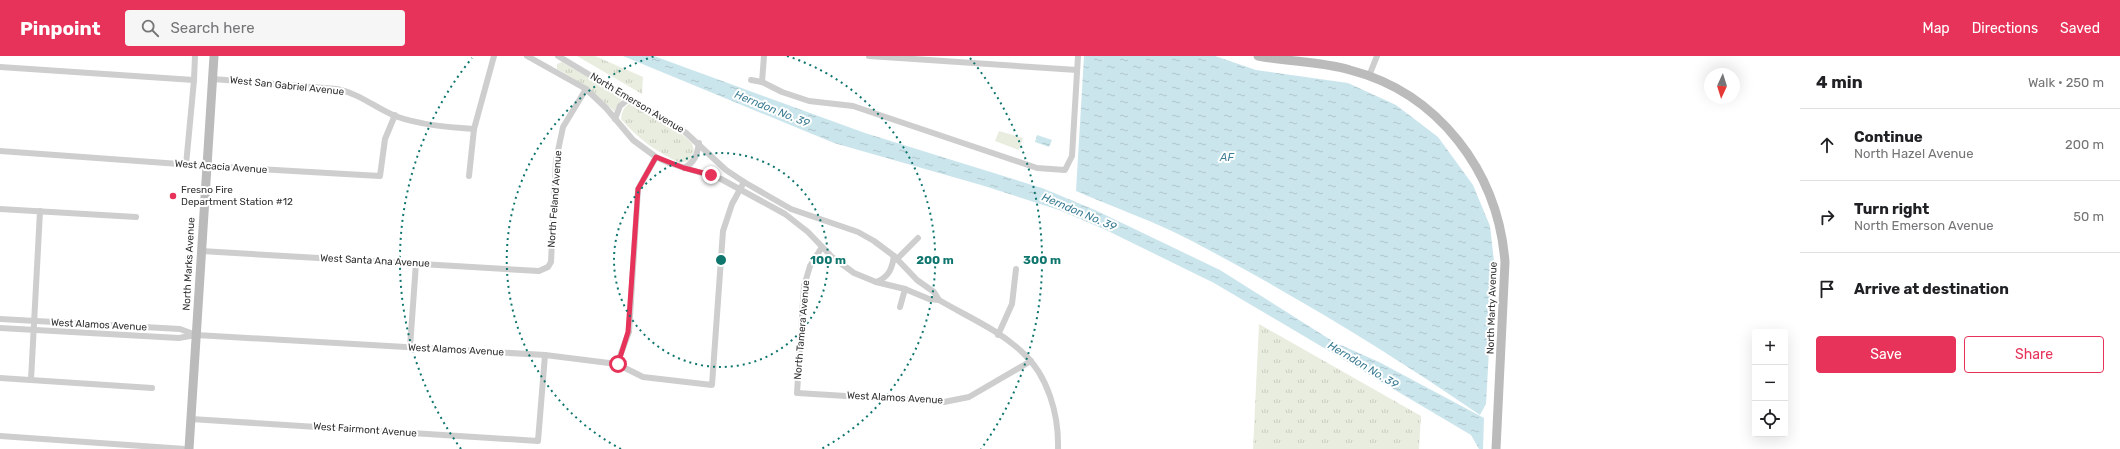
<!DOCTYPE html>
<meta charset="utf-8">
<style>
body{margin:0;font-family:Rubik,sans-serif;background:#f6f6f6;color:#202124}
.controls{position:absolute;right:12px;bottom:12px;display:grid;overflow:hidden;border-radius:4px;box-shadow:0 4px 16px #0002}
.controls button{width:36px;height:36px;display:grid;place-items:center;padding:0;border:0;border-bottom:1px solid #e0e0e0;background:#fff;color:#202124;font:20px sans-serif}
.compass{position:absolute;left:1704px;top:12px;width:36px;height:36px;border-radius:50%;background:#fff;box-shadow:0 4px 16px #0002;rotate:184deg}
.stop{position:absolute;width:12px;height:12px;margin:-9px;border:3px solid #e73359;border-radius:50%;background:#fff}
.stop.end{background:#e73359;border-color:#fff;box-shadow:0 1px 4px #0008}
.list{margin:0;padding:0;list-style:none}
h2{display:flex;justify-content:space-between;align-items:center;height:52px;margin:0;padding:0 16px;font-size:17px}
h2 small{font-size:13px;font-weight:400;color:#757577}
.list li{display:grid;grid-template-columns:26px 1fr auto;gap:12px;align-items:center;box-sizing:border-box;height:72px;padding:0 16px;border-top:1px solid #e0e0e0}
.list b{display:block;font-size:15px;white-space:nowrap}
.list p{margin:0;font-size:13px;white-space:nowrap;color:#757577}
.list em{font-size:13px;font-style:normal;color:#757577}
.actions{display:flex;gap:8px;padding:12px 16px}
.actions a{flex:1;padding:9px 0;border:1px solid #e73359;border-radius:4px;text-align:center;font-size:14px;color:#e73359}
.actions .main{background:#e73359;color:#fff}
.icon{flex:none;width:22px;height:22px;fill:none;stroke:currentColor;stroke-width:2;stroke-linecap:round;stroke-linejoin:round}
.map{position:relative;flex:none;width:1800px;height:393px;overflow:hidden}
header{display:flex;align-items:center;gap:24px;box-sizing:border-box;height:56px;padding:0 20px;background:#e73359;color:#fff}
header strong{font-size:19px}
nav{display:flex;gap:22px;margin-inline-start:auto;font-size:14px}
.search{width:280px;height:36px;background:#f6f6f6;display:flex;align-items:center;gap:10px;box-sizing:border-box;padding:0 14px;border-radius:4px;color:#757577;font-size:15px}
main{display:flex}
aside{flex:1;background:#fff}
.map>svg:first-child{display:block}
.grass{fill:url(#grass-tufts)}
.garden{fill:#e9eddf}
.water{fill:url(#water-ripples)}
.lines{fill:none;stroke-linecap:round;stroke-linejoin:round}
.street{stroke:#cecece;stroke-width:6}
.secondary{stroke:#bbb;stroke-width:9}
.route{stroke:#e73359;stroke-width:5}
.ring{fill:none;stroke:#0f766e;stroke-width:2;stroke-dasharray:2 4}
.poi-dot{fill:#e73359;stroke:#fff;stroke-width:1.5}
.labels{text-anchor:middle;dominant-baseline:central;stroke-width:4;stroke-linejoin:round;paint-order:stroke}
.street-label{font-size:10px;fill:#313131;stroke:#fff}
.poi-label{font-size:10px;fill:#313131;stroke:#fff;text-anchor:start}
.water-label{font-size:11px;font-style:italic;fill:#3d7e94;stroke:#fff}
.centre{fill:#0f766e;stroke:#fff;stroke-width:2}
.ring-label{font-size:12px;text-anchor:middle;font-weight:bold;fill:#0f766e;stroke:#fff;stroke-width:4;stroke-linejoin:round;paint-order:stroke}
</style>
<header>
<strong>Pinpoint</strong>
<div class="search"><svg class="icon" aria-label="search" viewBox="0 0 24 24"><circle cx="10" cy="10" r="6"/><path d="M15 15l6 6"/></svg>Search here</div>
<nav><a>Map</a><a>Directions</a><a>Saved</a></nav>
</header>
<main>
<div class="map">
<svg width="1800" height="393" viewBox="0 0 1800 393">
<defs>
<pattern id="grass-tufts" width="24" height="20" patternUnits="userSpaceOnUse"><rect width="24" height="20" fill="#e9eddf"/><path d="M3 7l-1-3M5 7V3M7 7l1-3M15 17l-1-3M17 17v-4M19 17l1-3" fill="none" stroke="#c8ccc0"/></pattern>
<pattern id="water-ripples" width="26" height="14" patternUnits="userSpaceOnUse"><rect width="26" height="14" fill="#cbe5ed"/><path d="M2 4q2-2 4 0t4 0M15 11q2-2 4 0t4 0" fill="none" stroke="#afc5cc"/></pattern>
</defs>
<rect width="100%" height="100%" fill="#fff"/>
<g class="grass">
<polygon points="577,0 595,0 643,21 642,38"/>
<polygon points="562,6 623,42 614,55 587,31 557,13 557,8"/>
<path d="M631,47L677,74L692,87L694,95L689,105L680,107C657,96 638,83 621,63C622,56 623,51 631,47Z"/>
<polygon points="1259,268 1421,360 1419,393 1253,393"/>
</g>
<polygon class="garden" points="999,75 1023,82 1019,94 995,85"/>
<g class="water">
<polygon points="623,0 654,0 865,77 1042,132 1095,154 1220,214 1334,286 1379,306 1484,362 1483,393 1479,393 1471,379 1214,227 1106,174 1059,154 981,129 834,87"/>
<path d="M1084,0H1215L1256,14L1348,27L1396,49L1438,81L1473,129L1490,170L1494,205L1486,348L1480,359C1387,295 1289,236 1190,184C1153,165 1113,151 1076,135Z"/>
<polygon points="1037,79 1052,84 1049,91 1035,86"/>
</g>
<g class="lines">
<g class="street">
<path d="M527,0L586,33L606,52L633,84L656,101L669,107L721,123L785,158L808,176L832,201L854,217L876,226L905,233L929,243L939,244C966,260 999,274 1022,296C1048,319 1059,359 1058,393"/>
<polyline points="558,0 685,76 726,114 744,126 791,153 858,176 874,185 894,200 917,224 934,236 939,244"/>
<polyline points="869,0 1077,14"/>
<polyline points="0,11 194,24"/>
<polyline points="1369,20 1377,0"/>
<path d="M213,23L337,33C360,38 374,51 395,60C420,69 447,71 474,73"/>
<polyline points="751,24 762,26 782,36 809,45 853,50 1037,112 1065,114 1072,100 1078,0"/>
<polyline points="762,26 764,0"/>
<polyline points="615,63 620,50 630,42"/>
<polyline points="0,95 207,110 380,120 385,83 395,59"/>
<polyline points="186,109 194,24 195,0"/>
<path d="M684,112C695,106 697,99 699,87"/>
<polyline points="469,120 474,73 494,0"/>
<polyline points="0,153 136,161"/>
<polyline points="822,191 810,210 804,230 797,337 944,346 969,341 1031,305"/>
<polyline points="201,195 539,215 548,211 551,206 556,104 563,71 586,33"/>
<polyline points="897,203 918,182"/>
<path d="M876,226C889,221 892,213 894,200"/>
<polyline points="900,251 905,233"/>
<polyline points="0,263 180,273 196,279 545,299 617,308 643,321 712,329 723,175 732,148 744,126"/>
<polyline points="0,272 179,282 195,279"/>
<polyline points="998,279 1012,248 1016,213"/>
<polyline points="410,291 416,207"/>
<polyline points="617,308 629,276 638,133 656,101"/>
<polyline points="0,322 152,332"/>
<polyline points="31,324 40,155"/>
<polyline points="191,363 538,385 545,299"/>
<polyline points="0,380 185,393"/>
</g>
<g class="secondary">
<path d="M1258,0C1289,6 1320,5 1350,14C1439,37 1498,116 1505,206L1496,393"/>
<polyline points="189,393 214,0"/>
</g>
</g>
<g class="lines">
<polyline class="route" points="618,308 628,276 638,133 656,101 684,112 711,119"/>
</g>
<g class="ring">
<circle cx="721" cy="204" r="107"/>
<path d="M621 393A214 214 0 0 1 655 0M787 0A214 214 0 0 1 821 393"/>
<path d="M461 393A321 321 0 0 1 472 2M970 2A321 321 0 0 1 981 393"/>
</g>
<circle class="poi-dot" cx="173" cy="140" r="4"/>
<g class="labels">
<g class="street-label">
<text transform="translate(287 30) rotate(6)">West San Gabriel Avenue</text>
<text transform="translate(637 47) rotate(31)">North Emerson Avenue</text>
<text transform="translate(221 111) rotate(4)">West Acacia Avenue</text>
<text transform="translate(555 143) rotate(-86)">North Feland Avenue</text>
<text transform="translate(375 205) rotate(3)">West Santa Ana Avenue</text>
<text transform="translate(189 208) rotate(-87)">North Marks Avenue</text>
<text transform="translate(1492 252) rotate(-88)">North Marty Avenue</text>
<text transform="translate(99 269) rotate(3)">West Alamos Avenue</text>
<text transform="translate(802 274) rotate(-85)">North Tamera Avenue</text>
<text transform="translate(456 294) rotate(3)">West Alamos Avenue</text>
<text transform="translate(895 342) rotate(3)">West Alamos Avenue</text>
<text transform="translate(365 374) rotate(4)">West Fairmont Avenue</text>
</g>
<g class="poi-label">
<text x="181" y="134">Fresno Fire<tspan x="181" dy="12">Department Station #12</tspan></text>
</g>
<g class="water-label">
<text transform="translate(772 53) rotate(22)">Herndon No. 39</text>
<text x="1227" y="101">AF</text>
<text transform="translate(1079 156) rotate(23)">Herndon No. 39</text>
<text transform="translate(1363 309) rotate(31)">Herndon No. 39</text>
</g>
</g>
<circle cx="721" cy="204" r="6" class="centre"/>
<g class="ring-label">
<text x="828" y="208">100 m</text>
<text x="935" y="208">200 m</text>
<text x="1042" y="208">300 m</text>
</g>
</svg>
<div class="controls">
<button>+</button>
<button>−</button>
<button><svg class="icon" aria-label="locate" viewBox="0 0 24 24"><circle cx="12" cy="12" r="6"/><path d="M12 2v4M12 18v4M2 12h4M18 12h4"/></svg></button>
</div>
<svg class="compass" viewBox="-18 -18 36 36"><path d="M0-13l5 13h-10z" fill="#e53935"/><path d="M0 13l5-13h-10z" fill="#757577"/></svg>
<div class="stop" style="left:618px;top:308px"></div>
<div class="stop end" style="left:711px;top:119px"></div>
</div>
<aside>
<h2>4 min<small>Walk · 250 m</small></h2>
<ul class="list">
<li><svg class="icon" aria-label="ahead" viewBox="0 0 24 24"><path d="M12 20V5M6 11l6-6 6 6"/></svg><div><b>Continue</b><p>North Hazel Avenue</p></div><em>200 m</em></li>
<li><svg class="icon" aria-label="right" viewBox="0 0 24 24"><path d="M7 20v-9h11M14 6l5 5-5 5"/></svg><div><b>Turn right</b><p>North Emerson Avenue</p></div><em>50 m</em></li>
<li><svg class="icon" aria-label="arrive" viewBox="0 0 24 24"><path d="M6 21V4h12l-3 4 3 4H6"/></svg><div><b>Arrive at destination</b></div></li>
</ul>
<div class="actions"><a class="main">Save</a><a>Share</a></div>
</aside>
</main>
